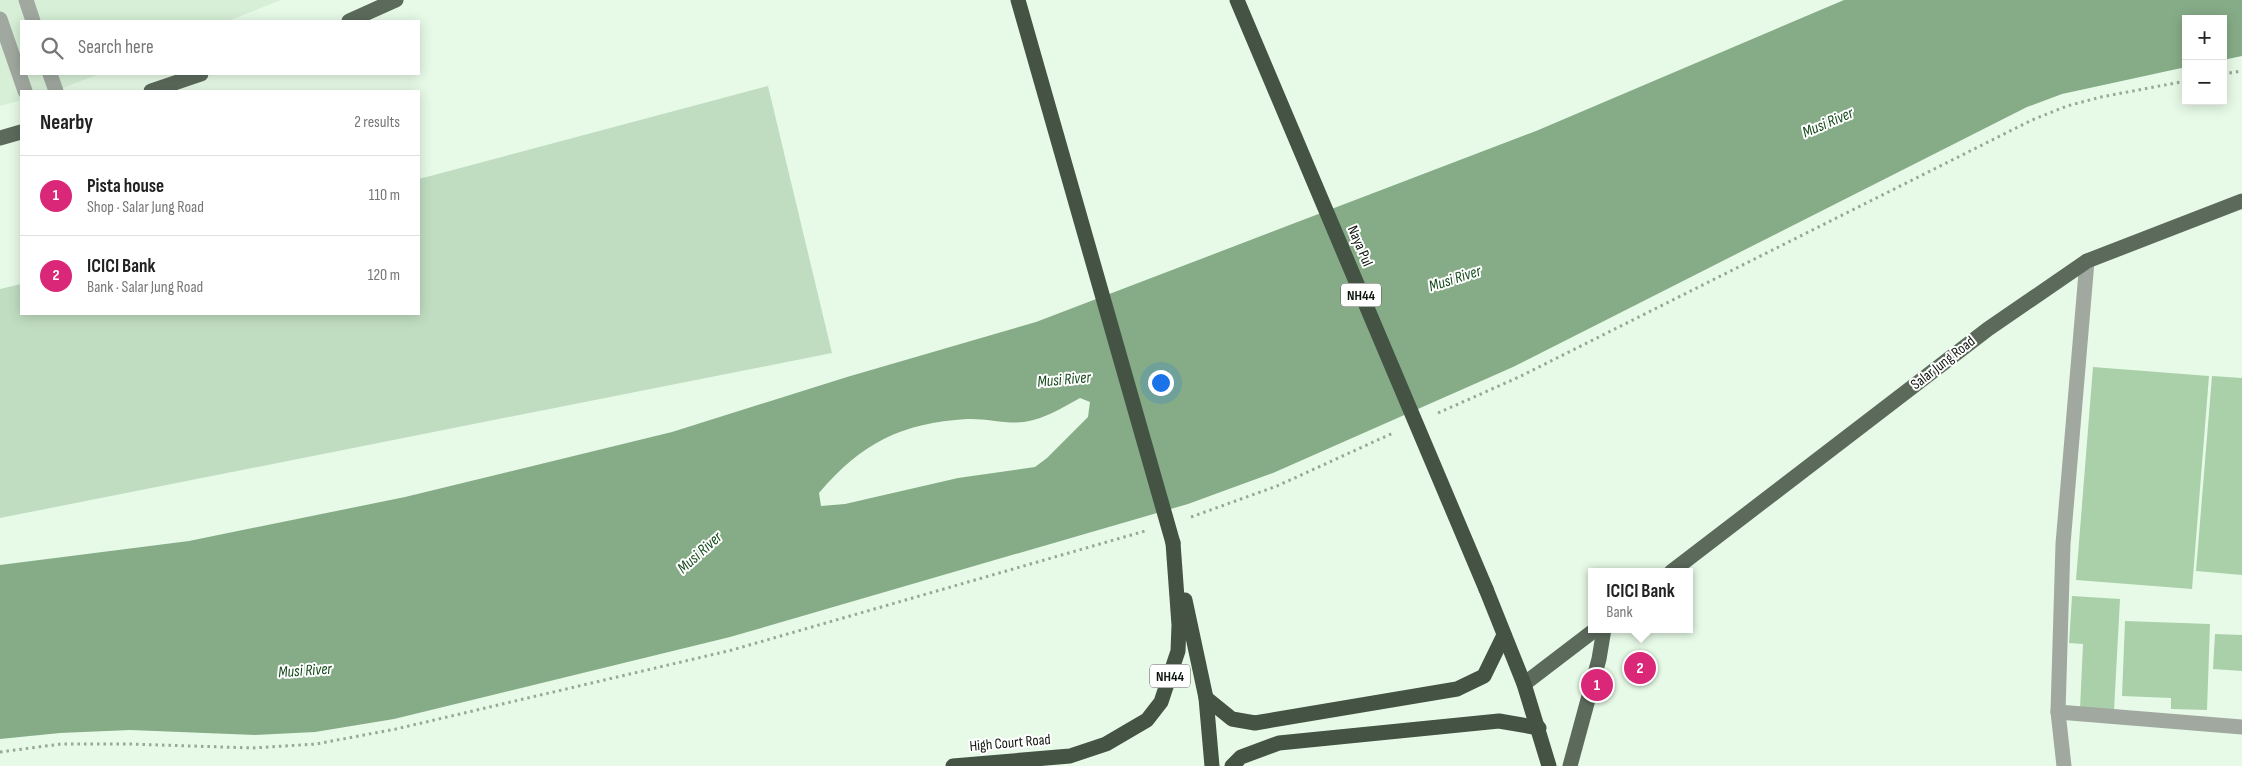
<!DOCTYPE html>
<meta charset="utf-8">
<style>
body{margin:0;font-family:"Sofia Sans Condensed",sans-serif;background:#f6f6f6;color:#222}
.controls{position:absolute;right:15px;top:15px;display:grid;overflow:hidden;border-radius:0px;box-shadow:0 2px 12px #0003}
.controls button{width:45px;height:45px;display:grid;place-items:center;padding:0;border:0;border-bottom:1px solid #e0e0e0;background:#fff;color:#222;font:25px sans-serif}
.you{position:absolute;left:1160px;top:382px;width:18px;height:18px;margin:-12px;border:4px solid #fff;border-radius:50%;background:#1a73e8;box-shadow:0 0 0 8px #1a73e833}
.badge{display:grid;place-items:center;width:32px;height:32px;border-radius:50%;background:#db2777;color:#fff;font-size:16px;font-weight:700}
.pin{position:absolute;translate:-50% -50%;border:2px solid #fff;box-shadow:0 1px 5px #0006}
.popup{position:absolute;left:1588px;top:568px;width:105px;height:65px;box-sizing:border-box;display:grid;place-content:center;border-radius:0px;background:#fff;filter:drop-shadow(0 1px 4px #0005);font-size:16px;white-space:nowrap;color:#767676}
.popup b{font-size:19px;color:#222}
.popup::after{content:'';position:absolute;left:50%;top:100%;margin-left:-10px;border:10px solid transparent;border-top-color:#fff}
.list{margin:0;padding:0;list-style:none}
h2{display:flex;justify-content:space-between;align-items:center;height:65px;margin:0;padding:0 20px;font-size:21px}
h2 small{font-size:16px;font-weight:400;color:#767676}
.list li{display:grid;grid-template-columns:32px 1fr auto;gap:15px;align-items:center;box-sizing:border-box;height:80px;padding:0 20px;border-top:1px solid #e0e0e0}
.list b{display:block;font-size:19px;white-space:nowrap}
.list p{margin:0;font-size:16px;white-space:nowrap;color:#767676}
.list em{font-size:16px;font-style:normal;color:#767676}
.icon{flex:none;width:28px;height:28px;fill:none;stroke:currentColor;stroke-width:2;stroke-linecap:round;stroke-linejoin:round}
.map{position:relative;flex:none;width:2242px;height:766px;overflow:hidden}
.search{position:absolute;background:#fff;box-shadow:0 2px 12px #0003;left:20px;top:20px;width:400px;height:55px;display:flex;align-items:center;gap:12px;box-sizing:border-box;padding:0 18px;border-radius:0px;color:#767676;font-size:19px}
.panel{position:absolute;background:#fff;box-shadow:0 2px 12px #0003;left:20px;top:90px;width:400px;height:225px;border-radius:0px}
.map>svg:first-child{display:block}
.built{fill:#d6efd6}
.green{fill:#c0ddc1}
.water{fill:#86ac87;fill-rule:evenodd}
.building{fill:#a9d0a9}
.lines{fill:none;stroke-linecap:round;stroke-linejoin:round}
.path{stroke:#98a798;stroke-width:3;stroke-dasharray:2.5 4;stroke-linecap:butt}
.minor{stroke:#a0a8a0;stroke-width:15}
.major{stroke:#5c6a5c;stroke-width:15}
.highway{stroke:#445344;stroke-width:15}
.highway-bridge{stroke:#445344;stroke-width:15}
.labels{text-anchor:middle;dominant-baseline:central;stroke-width:4;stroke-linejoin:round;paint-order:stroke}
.shield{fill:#fff;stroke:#575c57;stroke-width:1}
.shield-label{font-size:14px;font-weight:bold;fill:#0f160f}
.street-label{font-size:15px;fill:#0f160f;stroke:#fff}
.water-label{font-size:16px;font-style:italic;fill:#154c1c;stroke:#fff}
</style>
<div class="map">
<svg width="2242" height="766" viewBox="0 0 2242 766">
<rect width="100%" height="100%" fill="#e7fae7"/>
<polygon class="built" points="0,0 281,0 228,21 21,21 21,74 99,74 55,91 21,91 21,100 0,106"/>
<polygon class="green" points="768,86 832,353 0,518 0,289 21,284 21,314 419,314 419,179"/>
<path class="water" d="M1844,0H2242V56L2223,60V19H2186V67L2062,94L2027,107L1513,367L1273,473L1188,504L730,637L394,719L315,732L255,735L130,730L60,733L0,739V565L189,541L405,497L672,432L847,377L1036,322L1536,131ZM1080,398L1090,402L1088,417L1047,458L1035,467L958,478L845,504L821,506L819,493C861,443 902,423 967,419C985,418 1005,424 1024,422C1044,419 1062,408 1080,398Z"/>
<g class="building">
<polygon points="2093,367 2209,376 2192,589 2076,580"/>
<polygon points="2212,376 2242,378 2242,575 2196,571"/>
<polygon points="2072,596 2120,599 2114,711 2080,709 2083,644 2069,643"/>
<polygon points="2125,621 2210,624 2207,710 2171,709 2171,698 2122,696"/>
<polygon points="2215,634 2242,635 2242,671 2213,669"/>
</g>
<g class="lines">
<g class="path">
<polyline points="2223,74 2242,71"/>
<polyline points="1438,413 1519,377 2032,120 2067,106 2101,97 2186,81"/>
<polyline points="1191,517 1277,486 1393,433"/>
<polyline points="0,752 61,744 129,744 253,748 316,744 396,729 732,650 1145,531"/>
</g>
<g class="minor">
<polyline points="26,0 33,21"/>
<polyline points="0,19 25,91"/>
<polyline points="50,74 56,91"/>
<polyline points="2058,712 2242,727"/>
<polyline points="2064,766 2058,712 2063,544 2087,261"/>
</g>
<g class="major">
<polyline points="349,21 396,0"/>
<polyline points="151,91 201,74"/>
<polyline points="0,138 21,132"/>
<polyline points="1671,572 1988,329 2087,261 2242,201"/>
<polyline points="1524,684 1596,629"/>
<polyline points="1570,766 1599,659 1604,629"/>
</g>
<g class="highway">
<polyline points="1486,589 1524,684 1549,766"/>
<polyline points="1185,600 1206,698 1212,766"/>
<polyline points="1206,698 1232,719 1255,723 1457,689 1484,676 1504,635"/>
<polyline points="953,766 1070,756 1106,744 1147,720 1161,702 1178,651 1179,625 1173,543"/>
<polyline points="1232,766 1241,757 1279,743 1499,721 1539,728"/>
</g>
<g class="highway-bridge">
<polyline points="1018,0 1173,543"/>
<polyline points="1237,0 1486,589"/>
</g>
</g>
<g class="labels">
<g class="shield">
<rect x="1341" y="283.5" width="40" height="23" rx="4"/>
<rect x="1150" y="664.5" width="40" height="23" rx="4"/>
</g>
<g class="shield-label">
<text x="1361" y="295">NH44</text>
<text x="1170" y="676">NH44</text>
</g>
<g class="street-label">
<text transform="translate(1360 246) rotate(67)">Naya Pul</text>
<text transform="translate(1943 363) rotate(-38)">Salar Jung Road</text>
<text transform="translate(1010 743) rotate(-5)">High Court Road</text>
</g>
<g class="water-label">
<text transform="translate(1828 123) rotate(-23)">Musi River</text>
<text transform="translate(1455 279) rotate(-18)">Musi River</text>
<text transform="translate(1064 380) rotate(-5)">Musi River</text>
<text transform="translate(700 553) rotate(-42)">Musi River</text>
<text transform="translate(305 671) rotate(-4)">Musi River</text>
</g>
</g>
</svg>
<div class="controls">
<button>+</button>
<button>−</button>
</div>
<div class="you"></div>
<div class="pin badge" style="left:1597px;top:685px">1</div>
<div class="pin badge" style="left:1640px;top:668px">2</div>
<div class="popup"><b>ICICI Bank</b>Bank</div>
<div class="search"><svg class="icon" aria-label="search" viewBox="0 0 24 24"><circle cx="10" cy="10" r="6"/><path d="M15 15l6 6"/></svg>Search here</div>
<section class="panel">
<h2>Nearby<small>2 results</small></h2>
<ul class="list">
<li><span class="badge">1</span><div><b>Pista house</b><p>Shop · Salar Jung Road</p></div><em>110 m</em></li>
<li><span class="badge">2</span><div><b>ICICI Bank</b><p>Bank · Salar Jung Road</p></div><em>120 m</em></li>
</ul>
</section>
</div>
